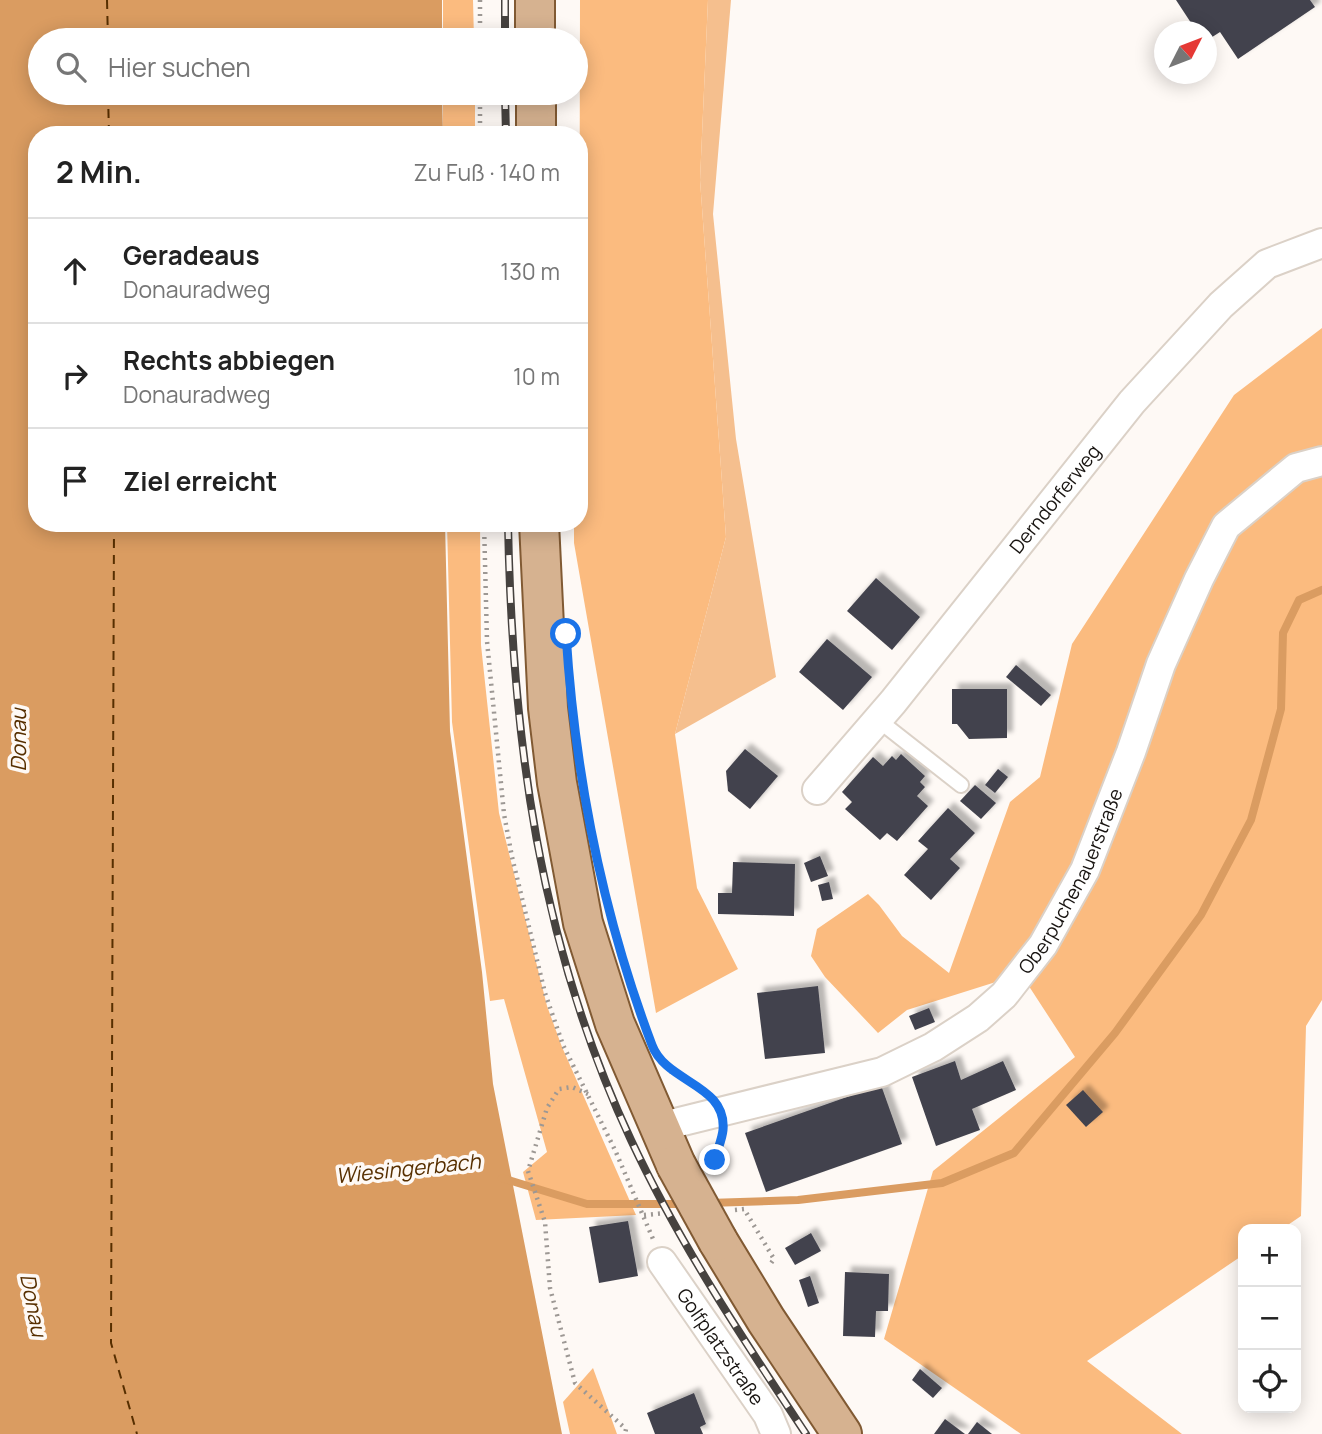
<!DOCTYPE html>
<html lang="de">
<meta charset="utf-8">
<style>
body{margin:0;font-family:Manrope,sans-serif;background:#f6f6f6;color:#222}
.controls{position:absolute;right:21px;bottom:21px;display:grid;overflow:hidden;border-radius:14px;box-shadow:0 4px 18px #0003}
.controls button{width:63px;height:63px;display:grid;place-items:center;padding:0;border:0;border-bottom:2px solid #e0e0e0;background:#fff;color:#222;font:35px sans-serif}
.compass{position:absolute;left:1154px;top:21px;width:63px;height:63px;border-radius:50%;background:#fff;box-shadow:0 4px 18px #0003;rotate:48deg}
.stop{position:absolute;width:21px;height:21px;margin:-16px;border:5px solid #1a73e8;border-radius:50%;background:#fff}
.stop.end{background:#1a73e8;border-color:#fff;box-shadow:0 2px 7px #0008}
.list{margin:0;padding:0;list-style:none}
h2{display:flex;justify-content:space-between;align-items:center;height:91px;margin:0;padding:0 28px;font-size:30px}
h2 small{font-size:23px;font-weight:400;color:#767676}
.list li{display:grid;grid-template-columns:46px 1fr auto;gap:21px;align-items:center;box-sizing:border-box;height:105px;padding:0 28px;border-top:2px solid #e0e0e0}
.list b{display:block;font-size:26px;white-space:nowrap}
.list p{margin:0;font-size:23px;white-space:nowrap;color:#767676}
.list em{font-size:23px;font-style:normal;color:#767676}
.icon{flex:none;width:38px;height:38px;fill:none;stroke:currentColor;stroke-width:2;stroke-linecap:round;stroke-linejoin:round}
.map{position:relative;flex:none;width:1322px;height:1434px;overflow:hidden}
.search{position:absolute;background:#fff;box-shadow:0 4px 18px #0003;left:28px;top:28px;width:560px;height:77px;display:flex;align-items:center;gap:18px;box-sizing:border-box;padding:0 24px;border-radius:38px;color:#767676;font-size:26px}
.panel{position:absolute;background:#fff;box-shadow:0 4px 18px #0003;left:28px;top:126px;width:560px;height:406px;border-radius:28px}
.map>svg:first-child{display:block}
.green{fill:#f5bf8e}
.forest{fill:#fbbb7f}
.water{fill:#da9c61}
.lines{fill:none;stroke-linecap:round;stroke-linejoin:round}
.stream{stroke:#da9c61;stroke-width:8}
.ferry{stroke:#572f00;stroke-width:2;stroke-dasharray:9 7;stroke-linecap:butt}
.building{fill:#43434d;filter:url(#shadow)}
.service-casing{stroke:#dbd1c7;stroke-width:18}
.minor-casing{stroke:#dbd1c7;stroke-width:32}
.primary-casing{stroke:#815a33;stroke-width:42}
.path{stroke:#9d9894;stroke-width:4.5;stroke-dasharray:2 5;stroke-linecap:butt}
.service{stroke:#fff;stroke-width:14}
.minor{stroke:#fff;stroke-width:28}
.primary{stroke:#d6b290;stroke-width:38}
.rail-casing{stroke:#46423f;stroke-width:8}
.rail{stroke:#fef9f5;stroke-width:5;stroke-dasharray:16;stroke-linecap:butt}
.primary-bridge-casing{stroke:#815a33;stroke-width:42;stroke-linecap:butt}
.primary-bridge{stroke:#d6b290;stroke-width:38}
.route{stroke:#1a73e8;stroke-width:9}
.labels{text-anchor:middle;dominant-baseline:central;stroke-width:7;stroke-linejoin:round;paint-order:stroke}
.street-label{font-size:19px;fill:#181411;stroke:#fef9f5}
.water-label{font-size:21px;font-style:italic;fill:#572f00;stroke:#fef9f5}
</style>
<div class="map">
<svg width="1322" height="1434" viewBox="0 0 1322 1434">
<defs>
<filter id="shadow"><feDropShadow dx="6" dy="-6" stdDeviation="2" flood-color="#0004"/></filter>
</defs>
<rect width="100%" height="100%" fill="#fef9f5"/>
<polygon class="green" points="708,0 731,0 713,214 736,439 776,677 675,734 726,537 700,180"/>
<g class="forest">
<polygon points="443,0 473,0 474,40 443,40"/>
<polygon points="580,0 708,0 700,180 726,537 675,734 697,888 738,969 656,1013 574,543 574,523 579,523"/>
<rect x="443" y="93" width="32" height="42"/>
<polygon points="1322,328 1322,1000 1306,1026 1301,1216 1282,1229 1243,1229 1243,1255 1087,1361 1182,1434 1021,1434 884,1339 933,1171 1075,1057 1021,974 907,1010 878,1033 825,977 811,956 817,929 868,894 879,905 902,936 949,973 1010,802 1040,777 1072,644 1234,395"/>
<polygon points="447,523 480,523 481,645 499,813 547,1006 562,1047 636,1215 536,1220 523,1172 547,1152 504,999 490,1001 452,722"/>
<polygon points="593,1368 617,1434 570,1434 563,1402"/>
</g>
<polygon class="water" points="0,0 442,0 442,40 40,40 40,93 442,93 443,135 37,135 37,523 445,523 450,731 482,972 493,1084 562,1434 0,1434"/>
<g class="lines">
<g class="stream">
<polyline points="502,1178 587,1204 685,1204"/>
<polyline points="708,1203 798,1200 942,1183 1014,1153 1115,1033 1201,915 1251,820 1281,709 1283,633 1299,600 1322,590"/>
</g>
<g class="ferry">
<polyline points="107,0 108,40"/>
<polyline points="108,93 109,135"/>
<polyline points="114,523 111,1343 137,1434"/>
</g>
</g>
<g class="building">
<polygon points="1176,0 1310,0 1315,7 1238,59 1220,32 1206,41 1206,32 1197,32"/>
<polygon points="876,578 920,617 892,650 847,611"/>
<polygon points="827,639 872,677 843,710 799,672"/>
<polygon points="1016,665 1051,695 1041,706 1006,677"/>
<polygon points="952,689 1007,689 1007,738 969,739 957,724 952,724"/>
<polygon points="745,749 778,776 750,809 728,791 726,771"/>
<polygon points="901,754 925,776 920,782 925,787 917,796 928,806 897,841 887,833 880,840 845,809 852,802 842,792 873,757 883,766 892,756 896,760"/>
<polygon points="998,769 1008,777 995,793 985,785"/>
<polygon points="975,785 996,803 981,819 960,801"/>
<polygon points="948,808 975,833 950,859 960,868 931,900 904,875 928,849 918,841"/>
<polygon points="820,856 828,876 811,882 804,863"/>
<polygon points="733,862 795,864 794,916 718,914 718,893 732,893"/>
<polygon points="829,882 833,899 822,901 818,885"/>
<polygon points="818,986 825,1053 765,1059 757,993"/>
<polygon points="929,1008 935,1022 915,1030 909,1016"/>
<polygon points="955,1061 961,1080 1003,1061 1016,1090 972,1109 980,1130 936,1146 912,1077"/>
<polygon points="881,1085 902,1144 766,1192 745,1133"/>
<polygon points="1083,1090 1103,1112 1086,1127 1066,1105"/>
<polygon points="628,1221 638,1276 599,1283 589,1227"/>
<polygon points="811,1233 821,1251 795,1265 785,1248"/>
<polygon points="845,1272 889,1274 888,1311 876,1311 875,1337 843,1336"/>
<polygon points="810,1276 819,1303 808,1307 799,1280"/>
<polygon points="920,1369 942,1388 933,1398 912,1380"/>
<polygon points="694,1393 706,1424 700,1427 703,1434 655,1434 647,1413"/>
<polygon points="945,1419 965,1434 934,1434"/>
<polygon points="977,1422 992,1434 968,1434"/>
</g>
<g class="lines">
<defs>
<polyline id="service" points="877,719 961,785"/>
<g id="minor">
<path id="s1" d="M817,790L893,702L1132,402L1221,305L1267,264L1322,243"/>
<path id="s2" d="M659,1127L882,1072L933,1047L978,1018L1004,995L1043,945L1085,870L1131,752L1161,664L1199,579L1226,526L1296,468L1322,461"/>
<path id="s3" d="M662,1262L768,1415L776,1434"/>
</g>
<g id="primary">
<polyline points="535,0 535,40"/>
<polyline points="536,93 536,135"/>
<polyline points="539,523 548,708 557,783 583,923 615,1024 676,1165"/>
<polyline points="718,1241 766,1320 842,1434"/>
</g>
</defs>
<use href="#service" class="service-casing"/>
<use href="#minor" class="minor-casing"/>
<use href="#primary" class="primary-casing"/>
<g class="path">
<polyline points="480,0 480,40"/>
<polyline points="480,93 480,135"/>
<polyline points="484,523 487,641 504,814 512,857 545,993 563,1045 615,1150 653,1239"/>
<polyline points="670,1071 702,1089"/>
<polyline points="588,1094 572,1087 559,1089 547,1108 528,1171 545,1222 550,1288 575,1383 626,1429 625,1434"/>
<polyline points="714,1164 721,1139"/>
<polyline points="735,1210 744,1209 774,1259 769,1266"/>
<polyline points="644,1215 667,1213"/>
</g>
<use href="#service" class="service"/>
<use href="#minor" class="minor"/>
<use href="#primary" class="primary"/>
<defs>
<g id="rail">
<polyline points="505,0 505,40"/>
<polyline points="505,93 506,135"/>
<path d="M508,523C512,737 539,944 631,1140C679,1243 743,1339 806,1434"/>
</g>
</defs>
<use href="#rail" class="rail-casing"/>
<use href="#rail" class="rail"/>
<defs>
<polyline id="primary-bridge" points="676,1165 718,1241"/>
</defs>
<use href="#primary-bridge" class="primary-bridge-casing"/>
<use href="#primary-bridge" class="primary-bridge"/>
</g>
<g class="lines">
<path class="route" d="M566,634C575,775 602,913 652,1045C666,1083 727,1084 723,1130C722,1140 717,1150 715,1160"/>
</g>
<g class="labels">
<g class="street-label">
<text stroke="none"><textPath href="#s1" startOffset="376">Derndorferweg</textPath></text>
<text stroke="none"><textPath href="#s2" startOffset="508">Oberpuchenauerstraße</textPath></text>
<text stroke="none"><textPath href="#s3" startOffset="103">Golfplatzstraße</textPath></text>
</g>
<g class="water-label">
<text transform="translate(18 740) rotate(-90)">Donau</text>
<text transform="translate(408 1168) rotate(-6)">Wiesingerbach</text>
<text transform="translate(34 1305) rotate(79)">Donau</text>
</g>
</g>
</svg>
<div class="controls">
<button>+</button>
<button>−</button>
<button><svg class="icon" aria-label="locate" viewBox="0 0 24 24"><circle cx="12" cy="12" r="6"/><path d="M12 2v4M12 18v4M2 12h4M18 12h4"/></svg></button>
</div>
<svg class="compass" viewBox="-18 -18 36 36"><path d="M0-13l5 13h-10z" fill="#e53935"/><path d="M0 13l5-13h-10z" fill="#767676"/></svg>
<div class="stop" style="left:566px;top:634px"></div>
<div class="stop end" style="left:715px;top:1160px"></div>
<div class="search"><svg class="icon" aria-label="search" viewBox="0 0 24 24"><circle cx="10" cy="10" r="6"/><path d="M15 15l6 6"/></svg>Hier suchen</div>
<section class="panel">
<h2>2 Min.<small>Zu Fuß · 140 m</small></h2>
<ul class="list">
<li><svg class="icon" aria-label="ahead" viewBox="0 0 24 24"><path d="M12 20V5M6 11l6-6 6 6"/></svg><div><b>Geradeaus</b><p>Donauradweg</p></div><em>130 m</em></li>
<li><svg class="icon" aria-label="right" viewBox="0 0 24 24"><path d="M7 20v-9h11M14 6l5 5-5 5"/></svg><div><b>Rechts abbiegen</b><p>Donauradweg</p></div><em>10 m</em></li>
<li><svg class="icon" aria-label="arrive" viewBox="0 0 24 24"><path d="M6 21V4h12l-3 4 3 4H6"/></svg><div><b>Ziel erreicht</b></div></li>
</ul>
</section>
</div>
